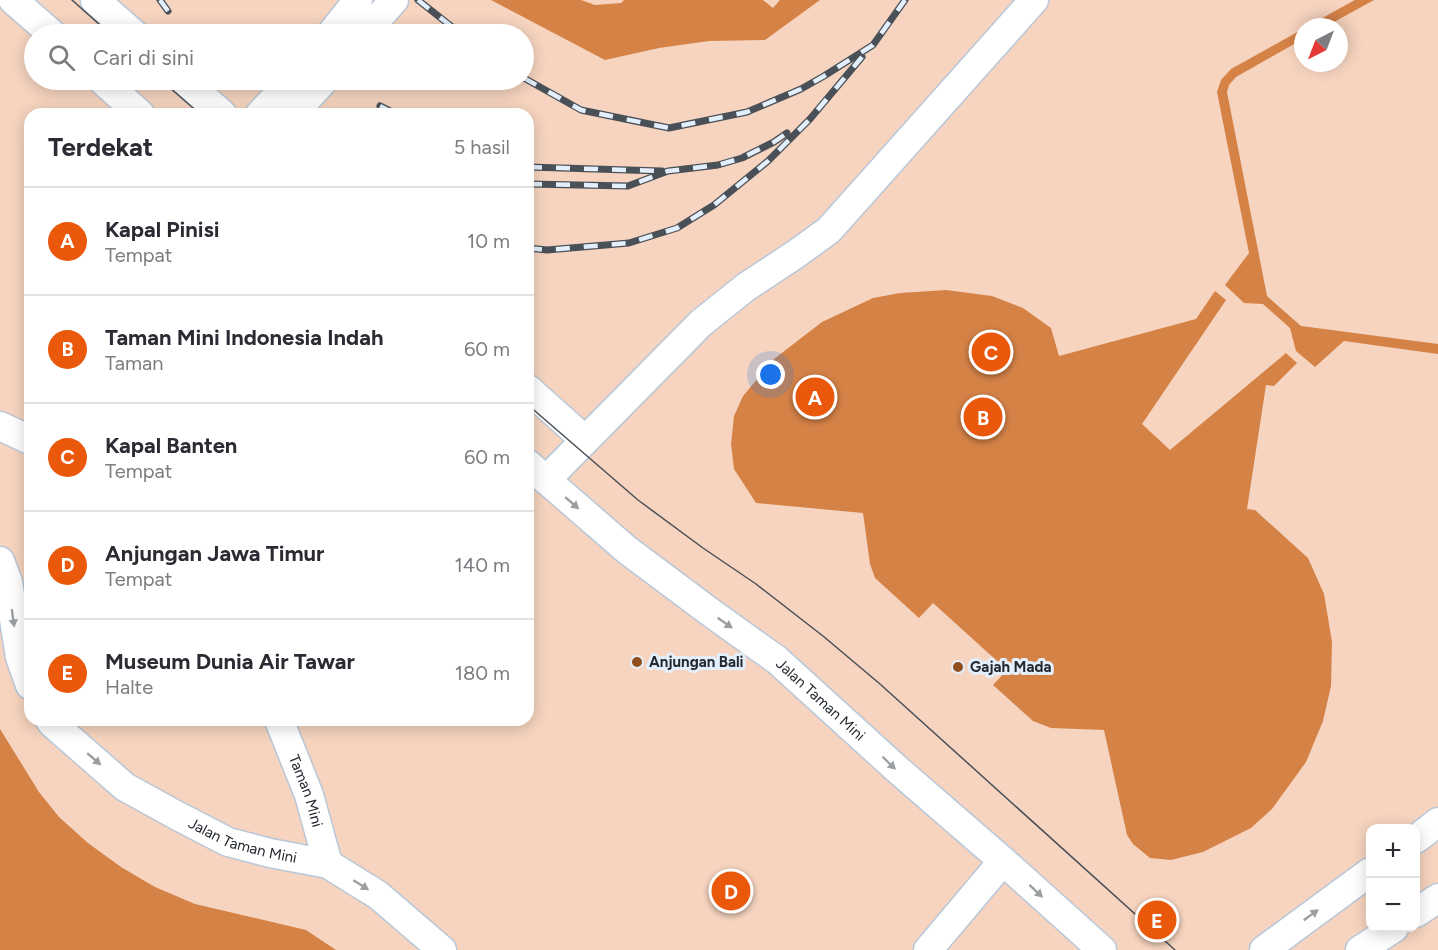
<!DOCTYPE html>
<html lang="id">
<meta charset="utf-8">
<style>
body{margin:0;font-family:Figtree,sans-serif;background:#f2f2f3;color:#2b2b33}
.controls{position:absolute;right:18px;bottom:18px;display:grid;overflow:hidden;border-radius:12px;box-shadow:0 3px 15px #0003}
.controls button{width:54px;height:54px;display:grid;place-items:center;padding:0;border:0;border-bottom:2px solid #e1e1e2;background:#fff;color:#2b2b33;font:30px sans-serif}
.compass{position:absolute;left:1294px;top:18px;width:54px;height:54px;border-radius:50%;background:#fff;box-shadow:0 3px 15px #0003;rotate:222deg}
.you{position:absolute;left:771px;top:375px;width:21px;height:21px;margin:-15px;border:4px solid #fff;border-radius:50%;background:#1a73e8;box-shadow:0 0 0 9px #1a73e833}
.badge{display:grid;place-items:center;width:39px;height:39px;border-radius:50%;background:#ea580c;color:#fff;font-size:20px;font-weight:700}
.pin{position:absolute;translate:-50% -50%;border:3px solid #fff;box-shadow:0 2px 6px #0006}
.list{margin:0;padding:0;list-style:none}
h2{display:flex;justify-content:space-between;align-items:center;height:78px;margin:0;padding:0 24px;font-size:26px}
h2 small{font-size:20px;font-weight:400;color:#7c7c81}
.list li{display:grid;grid-template-columns:39px 1fr auto;gap:18px;align-items:center;box-sizing:border-box;height:108px;padding:0 24px;border-top:2px solid #e1e1e2}
.list b{display:block;font-size:22px;white-space:nowrap}
.list p{margin:0;font-size:20px;white-space:nowrap;color:#7c7c81}
.list em{font-size:20px;font-style:normal;color:#7c7c81}
.icon{flex:none;width:33px;height:33px;fill:none;stroke:currentColor;stroke-width:2;stroke-linecap:round;stroke-linejoin:round}
.map{position:relative;flex:none;width:1438px;height:950px;overflow:hidden}
.search{position:absolute;background:#fff;box-shadow:0 3px 15px #0003;left:24px;top:24px;width:510px;height:66px;display:flex;align-items:center;gap:15px;box-sizing:border-box;padding:0 21px;border-radius:33px;color:#7c7c81;font-size:22px}
.panel{position:absolute;background:#fff;box-shadow:0 3px 15px #0003;left:24px;top:108px;width:510px;height:618px;border-radius:18px}
.map>svg:first-child{display:block}
.green{fill:#f6d4bf;fill-rule:evenodd}
.water{fill:#d58247}
.lines{fill:none;stroke-linecap:round;stroke-linejoin:round}
.minor-casing{stroke:#b9c7d8;stroke-width:31}
.minor{stroke:#fff;stroke-width:28}
.tram{stroke:#4a5057;stroke-width:1.5}
.rail-casing{stroke:#4a5057;stroke-width:7}
.rail{stroke:#e3effc;stroke-width:4.5;stroke-dasharray:14;stroke-linecap:butt}
.oneway{fill:#9c9fa1}
.poi-dot{fill:#904e1c;stroke:#e3effc;stroke-width:2}
.labels{text-anchor:middle;dominant-baseline:central;stroke-width:6;stroke-linejoin:round;paint-order:stroke}
.poi-label{font-size:15px;font-weight:bold;fill:#24292f;stroke:#e3effc;text-anchor:start}
.street-label{font-size:15px;fill:#24292f;stroke:#e3effc}
</style>
<div class="map">
<svg width="1438" height="950" viewBox="0 0 1438 950">
<rect width="100%" height="100%" fill="#e3effc"/>
<path class="green" d="M0,0H1438V950H0ZM1303,27H1339V63H1303ZM34,34H524V80H34ZM30,114H528V720H30ZM1370,828H1416V928H1370Z"/>
<g class="water">
<polygon points="491,0 581,0 595,5 621,3 624,0 763,0 773,8 780,0 820,0 765,40 709,41 659,48 605,60"/>
<polygon points="1355,0 1374,0 1325,27 1306,27"/>
<polygon points="1303,29 1303,39 1236,77 1229,85 1227,92 1267,296 1301,326 1438,344 1438,354 1344,341 1315,367 1296,351 1290,328 1263,304 1244,303 1225,285 1249,253 1217,92 1221,80 1231,69"/>
<polygon points="946,290 992,296 1023,308 1051,328 1059,356 1196,319 1215,291 1226,300 1142,424 1170,450 1286,353 1297,363 1274,386 1266,385 1247,509 1255,510 1308,558 1324,594 1332,642 1331,686 1323,721 1306,762 1272,809 1251,828 1203,852 1171,860 1150,858 1133,844 1127,835 1104,730 1051,728 1033,721 993,685 1007,670 933,603 919,618 875,578 870,564 863,513 756,503 734,469 731,444 734,416 743,396 774,359 822,322 873,298 900,293"/>
<polygon points="0,729 39,792 59,817 88,843 121,867 155,887 195,904 306,930 336,950 0,950"/>
</g>
<g class="lines">
<defs>
<g id="minor">
<polyline points="13,0 52,34"/>
<polyline points="95,0 134,34"/>
<polyline points="331,34 358,0"/>
<polyline points="364,34 394,0"/>
<polyline points="102,80 140,114"/>
<polyline points="184,80 222,114"/>
<polyline points="260,114 292,80"/>
<polyline points="293,114 324,80"/>
<polyline points="528,389 585,440"/>
<polyline points="0,426 30,440"/>
<path id="s1" d="M528,464L627,550L710,612L777,660L898,770L1003,861L1102,950"/>
<polyline points="546,480 701,323 746,287 796,254 829,230 1034,0"/>
<polyline points="0,561 8,582 20,657 30,685"/>
<path id="s2" d="M50,720L53,724L125,787L176,815L228,842L270,853L328,864L378,895L442,950"/>
<path id="s3" d="M279,720L309,795L328,864"/>
<polyline points="1416,839 1438,822"/>
<polyline points="1416,913 1438,898"/>
<polyline points="928,950 1003,861"/>
<polyline points="1264,950 1370,872"/>
<polyline points="1360,950 1394,928"/>
</g>
</defs>
<use href="#minor" class="minor-casing"/>
<use href="#minor" class="minor"/>
<g class="tram">
<polyline points="72,0 110,34"/>
<polyline points="161,80 200,114"/>
<polyline points="528,405 638,500 703,548 756,584 823,636 880,684 1175,950"/>
</g>
<defs>
<g id="rail">
<polyline points="160,0 168,11"/>
<polyline points="418,0 461,34"/>
<polyline points="524,78 581,110 669,128 747,112 801,89 824,76 873,45 905,0"/>
<polyline points="380,106 396,114"/>
<polyline points="528,167 662,171"/>
<polyline points="528,184 628,186 668,171 718,165 742,158 774,142 787,133"/>
<polyline points="528,248 547,250 629,243 677,228 714,205 768,161 810,119 862,57"/>
</g>
</defs>
<use href="#rail" class="rail-casing"/>
<use href="#rail" class="rail"/>
</g>
<defs><path id="oneway-solid" d="M-6-.8H1V-3.2L6.5 0L1 3.2V.8H-6Z" transform="scale(1.5)"/></defs>
<g class="oneway">
<use href="#oneway-solid" transform="translate(572 503) rotate(41)"/>
<use href="#oneway-solid" transform="translate(13 618) rotate(82)"/>
<use href="#oneway-solid" transform="translate(725 623) rotate(35)"/>
<use href="#oneway-solid" transform="translate(94 759) rotate(41)"/>
<use href="#oneway-solid" transform="translate(889 763) rotate(44)"/>
<use href="#oneway-solid" transform="translate(361 885) rotate(32)"/>
<use href="#oneway-solid" transform="translate(1036 891) rotate(43)"/>
<use href="#oneway-solid" transform="translate(1311 915) rotate(-36)"/>
</g>
<g class="poi-dot">
<circle cx="637" cy="662" r="6"/>
<circle cx="958" cy="667" r="6"/>
</g>
<g class="labels">
<g class="poi-label">
<text x="649" y="662">Anjungan Bali</text>
<text x="970" y="667">Gajah Mada</text>
</g>
<g class="street-label">
<text stroke="none"><textPath href="#s1" startOffset="376">Jalan Taman Mini</textPath></text>
<text stroke="none"><textPath href="#s3" startOffset="76">Taman Mini</textPath></text>
<text stroke="none"><textPath href="#s2" startOffset="231">Jalan Taman Mini</textPath></text>
</g>
</g>
</svg>
<div class="controls">
<button>+</button>
<button>−</button>
</div>
<svg class="compass" viewBox="-18 -18 36 36"><path d="M0-13l5 13h-10z" fill="#e53935"/><path d="M0 13l5-13h-10z" fill="#7c7c81"/></svg>
<div class="you"></div>
<div class="pin badge" style="left:815px;top:397px">A</div>
<div class="pin badge" style="left:983px;top:417px">B</div>
<div class="pin badge" style="left:991px;top:352px">C</div>
<div class="pin badge" style="left:731px;top:891px">D</div>
<div class="pin badge" style="left:1157px;top:920px">E</div>
<div class="search"><svg class="icon" aria-label="search" viewBox="0 0 24 24"><circle cx="10" cy="10" r="6"/><path d="M15 15l6 6"/></svg>Cari di sini</div>
<section class="panel">
<h2>Terdekat<small>5 hasil</small></h2>
<ul class="list">
<li><span class="badge">A</span><div><b>Kapal Pinisi</b><p>Tempat</p></div><em>10 m</em></li>
<li><span class="badge">B</span><div><b>Taman Mini Indonesia Indah</b><p>Taman</p></div><em>60 m</em></li>
<li><span class="badge">C</span><div><b>Kapal Banten</b><p>Tempat</p></div><em>60 m</em></li>
<li><span class="badge">D</span><div><b>Anjungan Jawa Timur</b><p>Tempat</p></div><em>140 m</em></li>
<li><span class="badge">E</span><div><b>Museum Dunia Air Tawar</b><p>Halte</p></div><em>180 m</em></li>
</ul>
</section>
</div>
